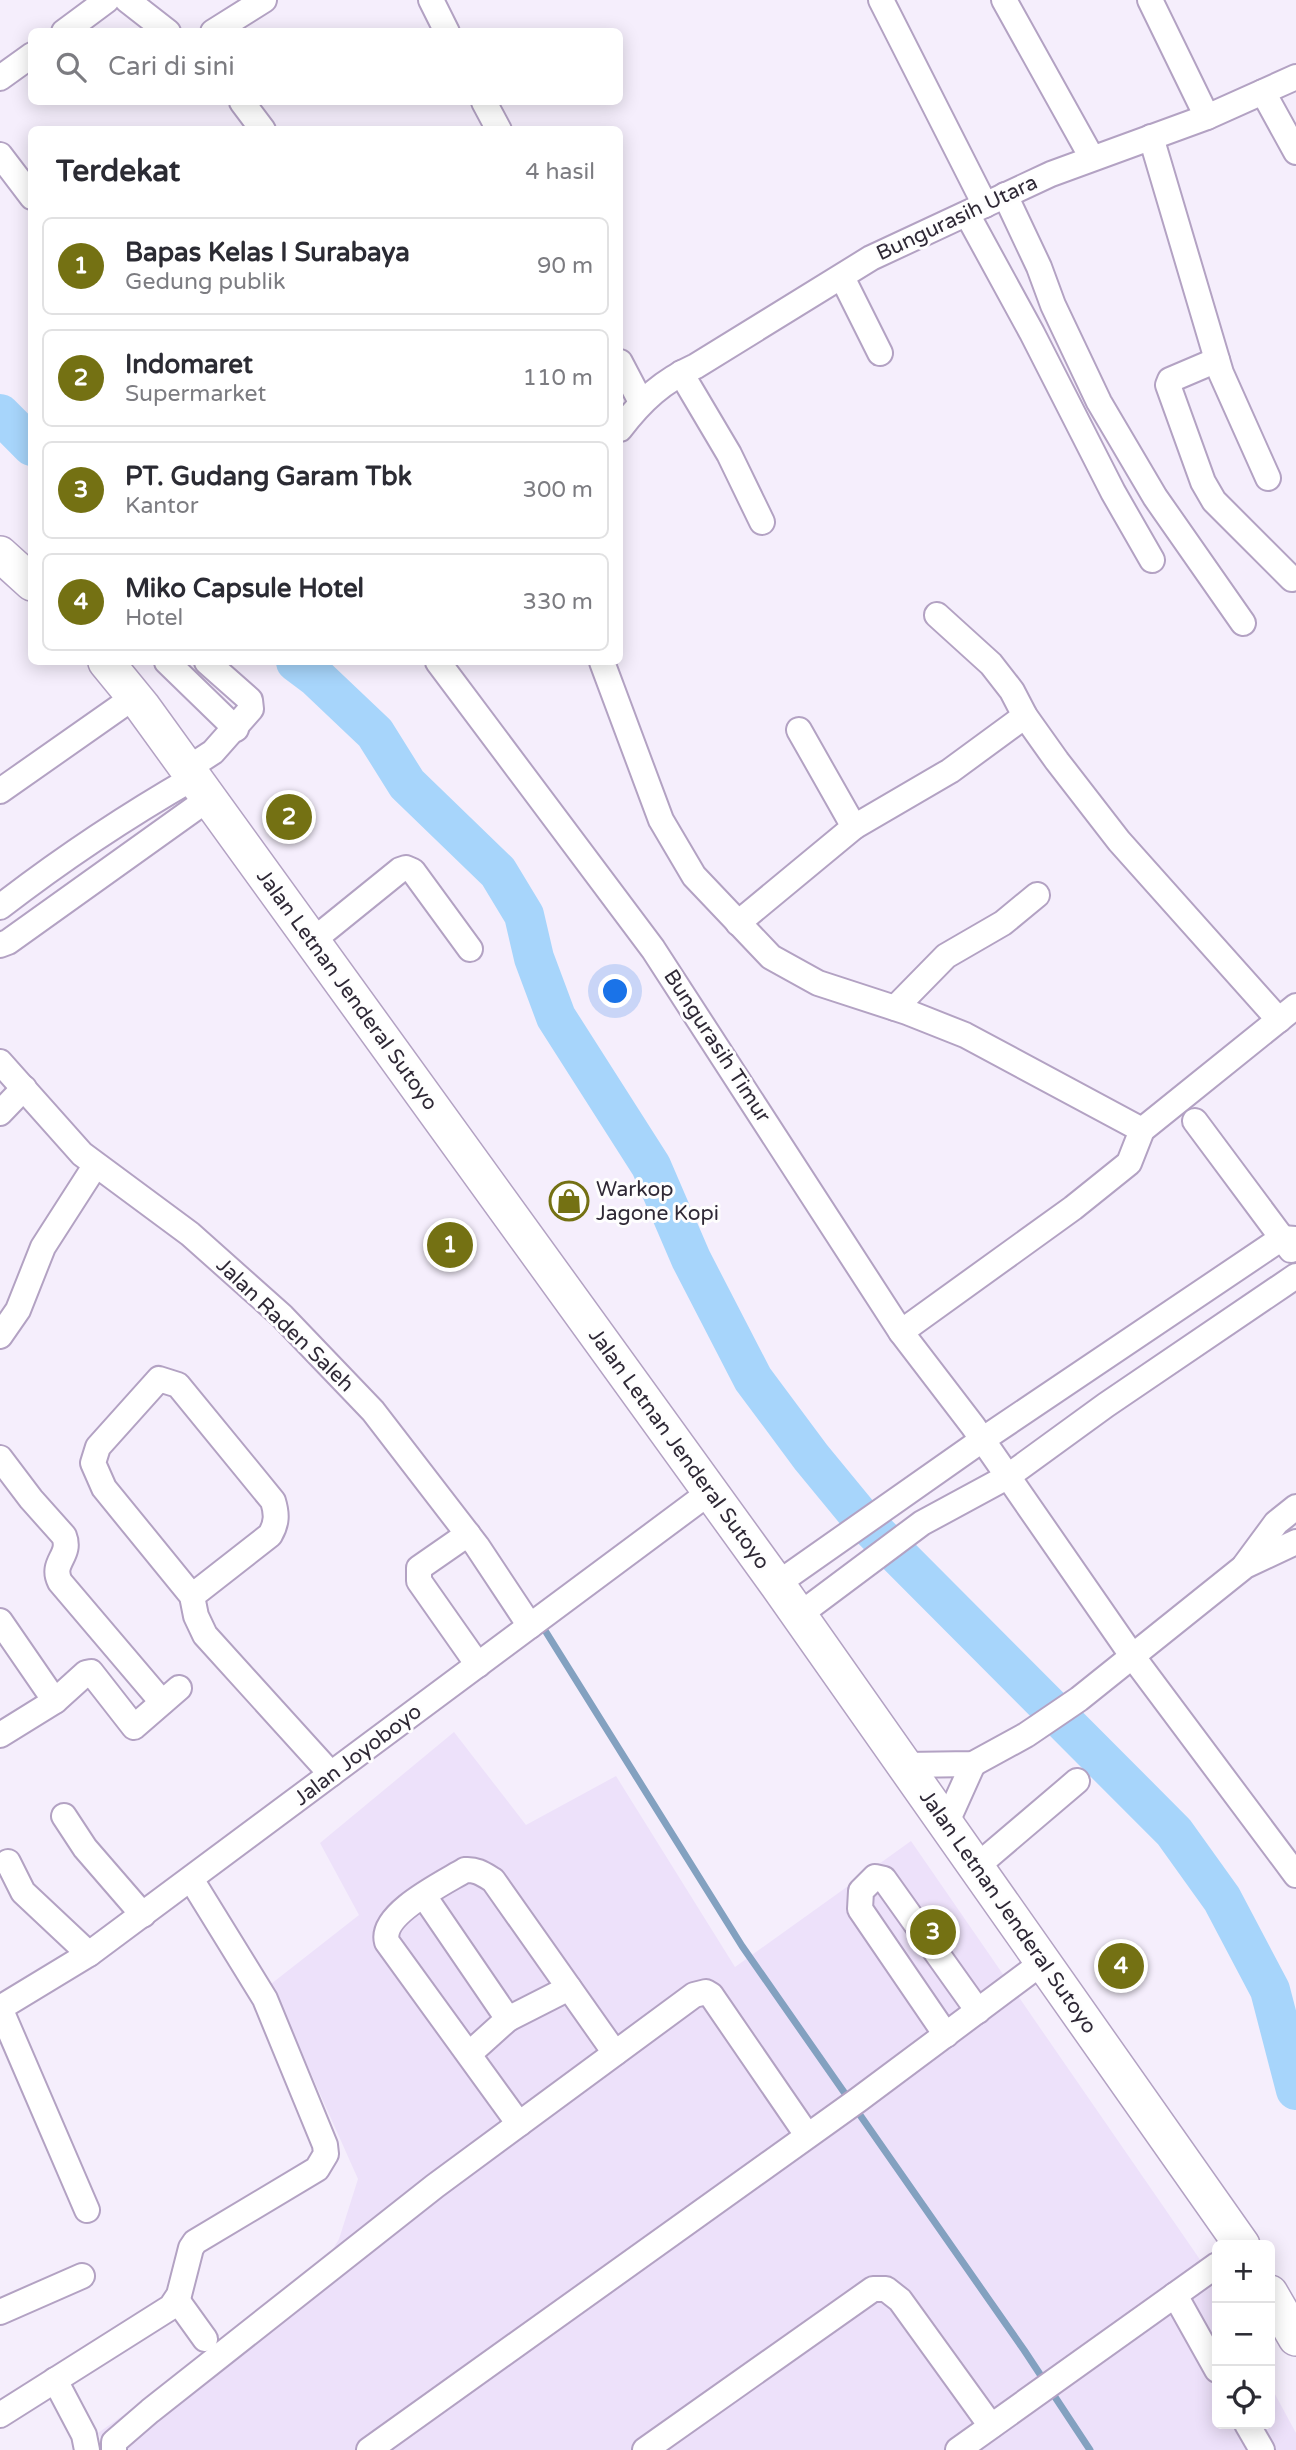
<!DOCTYPE html>
<html lang="id">
<meta charset="utf-8">
<style>
body{margin:0;font-family:"Varela Round",sans-serif;background:#f7f7f7;color:#2b2b33}
.controls{position:absolute;right:21px;bottom:21px;display:grid;overflow:hidden;border-radius:10px;box-shadow:0 4px 18px #0003}
.controls button{width:63px;height:63px;display:grid;place-items:center;padding:0;border:0;border-bottom:2px solid #e1e1e2;background:#fff;color:#2b2b33;font:35px sans-serif}
.you{position:absolute;left:616px;top:992px;width:24px;height:24px;margin:-18px;border:5px solid #fff;border-radius:50%;background:#1a73e8;box-shadow:0 0 0 10px #1a73e833}
.badge{display:grid;place-items:center;width:46px;height:46px;border-radius:50%;background:#747113;color:#fff;font-size:23px;font-weight:700}
.pin{position:absolute;translate:-50% -50%;border:4px solid #fff;box-shadow:0 2px 7px #0006}
.list{margin:0;padding:0;list-style:none}
h2{display:flex;justify-content:space-between;align-items:center;height:91px;margin:0;padding:0 28px;font-size:30px}
h2 small{font-size:23px;font-weight:400;color:#7c7c81}
.list li{display:grid;grid-template-columns:46px 1fr auto;gap:21px;align-items:center;box-sizing:border-box;height:98px;margin:0 14px 14px;padding:0 14px;border:2px solid #e1e1e2;border-radius:10px}
.list b{display:block;font-size:26px;white-space:nowrap}
.list p{margin:0;font-size:23px;white-space:nowrap;color:#7c7c81}
.list em{font-size:23px;font-style:normal;color:#7c7c81}
.icon{flex:none;width:38px;height:38px;fill:none;stroke:currentColor;stroke-width:2;stroke-linecap:round;stroke-linejoin:round}
.map{position:relative;flex:none;width:1296px;height:2450px;overflow:hidden}
.search{position:absolute;background:#fff;box-shadow:0 4px 18px #0003;left:28px;top:28px;width:595px;height:77px;display:flex;align-items:center;gap:18px;box-sizing:border-box;padding:0 24px;border-radius:10px;color:#7c7c81;font-size:26px}
.panel{position:absolute;background:#fff;box-shadow:0 4px 18px #0003;left:28px;top:126px;width:595px;height:539px;border-radius:10px}
.map>svg:first-child{display:block}
.built{fill:#ede1fa}
.lines{fill:none;stroke-linecap:round;stroke-linejoin:round}
.stream{stroke:#83a1c0;stroke-width:7}
.river{stroke:#a7d5fb;stroke-width:40}
.minor-casing{stroke:#b3a2c3;stroke-width:28}
.highway-casing{stroke:#b3a2c3;stroke-width:38}
.minor{stroke:#fff;stroke-width:24}
.highway{stroke:#fff;stroke-width:35}
.labels{text-anchor:middle;dominant-baseline:central;stroke-width:6;stroke-linejoin:round;paint-order:stroke}
.street-label{font-size:21px;fill:#2f2936;stroke:#fefefe}
.poi-label{font-size:21px;fill:#2f2936;stroke:#fefefe;text-anchor:start}
</style>
<div class="map">
<svg width="1296" height="2450" viewBox="0 0 1296 2450">
<rect width="100%" height="100%" fill="#f5eefc"/>
<polygon class="built" points="454,1732 526,1825 616,1776 735,1967 911,1841 1201,2261 1217,2291 1217,2424 1270,2424 1270,2385 1296,2433 1296,2450 107,2450 98,2433 314,2281 339,2239 358,2179 271,1984 359,1915 320,1843"/>
<g class="lines">
<polyline class="stream" points="541,1624 742,1946 1024,2350 1090,2450"/>
<g class="river">
<polyline points="0,414 32,446"/>
<polyline points="296,662 316,677 375,733 407,784 498,872 524,915 534,958 556,1017 651,1166 691,1259 753,1379 811,1457 862,1519 1174,1832 1222,1899 1270,1990 1296,2090"/>
</g>
<defs>
<g id="minor">
<polyline points="127,0 168,32"/>
<polyline points="431,0 447,32"/>
<polyline points="881,0 985,205"/>
<polyline points="1004,0 1092,158"/>
<polyline points="1150,0 1207,117"/>
<polyline points="64,32 107,0"/>
<polyline points="213,32 264,0"/>
<polyline points="0,78 32,55"/>
<polyline points="1263,92 1296,152"/>
<polyline points="242,102 263,130"/>
<polyline points="484,102 499,130"/>
<polyline points="1151,137 1221,373 1268,478"/>
<polyline points="0,155 32,197"/>
<polyline points="1005,195 1039,267 1053,305 1099,402 1155,497 1243,623"/>
<polyline points="967,214 1032,333 1113,492 1152,560"/>
<polyline points="842,277 880,353"/>
<polyline points="1217,360 1170,380 1168,385 1203,482 1214,501 1292,579"/>
<polyline points="620,362 641,402"/>
<polyline points="681,373 729,454 762,522"/>
<path d="M620,429C642,400 663,381 696,366L871,258L1051,174L1207,117L1296,77"/>
<polyline points="937,615 991,664 1012,691 1025,716 1057,761 1119,841 1279,1020"/>
<polyline points="167,662 236,729"/>
<polyline points="438,662 653,949 901,1332 973,1426 1133,1657 1296,1875"/>
<polyline points="602,662 661,820 694,876 771,957 818,983 907,1012 965,1035 1142,1130"/>
<polyline points="187,769 213,752 251,709 250,700 207,662"/>
<polyline points="0,791 134,697"/>
<polyline points="854,827 950,771 1025,716"/>
<path d="M0,907C62,859 125,817 193,778"/>
<polyline points="738,923 854,827 799,730"/>
<polyline points="311,942 400,870 406,868 413,871 470,949"/>
<polyline points="0,945 8,942 208,799"/>
<polyline points="895,1008 946,956 1003,923 1037,895"/>
<polyline points="0,1062 82,1154 190,1234 282,1316 373,1411 477,1546 530,1626"/>
<polyline points="0,1113 24,1088"/>
<polyline points="1195,1121 1291,1250"/>
<polyline points="901,1332 1073,1208 1129,1163 1142,1130 1296,1006"/>
<polyline points="0,1336 18,1310 43,1247 95,1166"/>
<path d="M0,1458L31,1499L64,1536C72,1556 50,1562 60,1582L162,1702"/>
<polyline points="468,1534 419,1568 419,1581 478,1665"/>
<polyline points="1245,1565 1276,1523 1296,1507"/>
<polyline points="777,1584 982,1440 1282,1238 1296,1239"/>
<path d="M192,1596L104,1488L93,1463L98,1447L159,1379L178,1385L273,1501C277,1514 277,1523 270,1535L192,1596L196,1616L205,1635L331,1774"/>
<polyline points="799,1615 922,1523 1007,1477 1106,1405 1296,1276"/>
<polyline points="0,1621 55,1701 86,1673 91,1672 134,1727 179,1688"/>
<polyline points="0,1735 55,1701"/>
<polyline points="905,1765 973,1764 1026,1735 1079,1699 1245,1566 1296,1542"/>
<polyline points="64,1816 85,1848 143,1915"/>
<polyline points="946,1824 973,1764"/>
<polyline points="8,1862 23,1892 89,1954"/>
<polyline points="976,1867 1077,1781"/>
<polyline points="424,1896 508,2019 469,2054"/>
<polyline points="508,2019 569,1988"/>
<polyline points="946,2035 860,1909 861,1891 875,1877 884,1879 978,2011"/>
<path d="M519,2124L387,1942C379,1914 444,1883 465,1870C476,1869 483,1874 493,1880L615,2053"/>
<polyline points="87,2210 0,2008 89,1954 710,1492"/>
<polyline points="1175,2295 1217,2370"/>
<polyline points="177,2300 205,2339"/>
<polyline points="0,2312 82,2276"/>
<polyline points="55,2380 84,2435 87,2450"/>
<polyline points="0,2415 171,2307 179,2295 191,2248 195,2242 317,2169 326,2154 325,2145 265,1999 191,1879"/>
<polyline points="1247,2424 1262,2450"/>
<polyline points="114,2450 114,2442 150,2411 435,2186 694,1995 706,1992 711,1995 807,2135"/>
<polyline points="369,2450 858,2100 1043,1962"/>
<polyline points="645,2450 873,2289 886,2289 900,2300 991,2426"/>
<polyline points="958,2450 1217,2265"/>
</g>
<g id="highway">
<polyline points="0,554 32,583"/>
<polyline points="106,662 142,706 777,1584 1242,2245"/>
<polyline points="1270,2293 1296,2338"/>
</g>
</defs>
<use href="#minor" class="minor-casing"/>
<use href="#highway" class="highway-casing"/>
<use href="#minor" class="minor"/>
<use href="#highway" class="highway"/>
</g>
<defs>
<symbol id="shop-ring" viewBox="-11 -11 22 22"><circle r="9.5" fill="#fefefe" stroke="#747113" stroke-width="1.5"/><path d="M-5-2.5h2.3a2.7 3.5 0 0 1 5.4 0H5L5.5 6h-11ZM-1.5-2.5h3a1.5 2.3 0 0 0-3 0Z" fill="#747113"/></symbol>
</defs>
<g fill-rule="evenodd">
<use href="#shop-ring" x="547" y="1179" width="44" height="44"/>
</g>
<g class="labels">
<g class="street-label">
<text transform="translate(957 218) rotate(-25)">Bungurasih Utara</text>
<text transform="translate(347 990) rotate(54)">Jalan Letnan Jenderal Sutoyo</text>
<text transform="translate(717 1046) rotate(57)">Bungurasih Timur</text>
<text transform="translate(285 1325) rotate(44)">Jalan Raden Saleh</text>
<text transform="translate(679 1449) rotate(54)">Jalan Letnan Jenderal Sutoyo</text>
<text transform="translate(358 1755) rotate(-37)">Jalan Joyoboyo</text>
<text transform="translate(1008 1912) rotate(55)">Jalan Letnan Jenderal Sutoyo</text>
</g>
<g class="poi-label">
<text x="596" y="1189">Warkop<tspan x="596" dy="24">Jagone Kopi</tspan></text>
</g>
</g>
</svg>
<div class="controls">
<button>+</button>
<button>−</button>
<button><svg class="icon" aria-label="locate" viewBox="0 0 24 24"><circle cx="12" cy="12" r="6"/><path d="M12 2v4M12 18v4M2 12h4M18 12h4"/></svg></button>
</div>
<div class="you"></div>
<div class="pin badge" style="left:450px;top:1245px">1</div>
<div class="pin badge" style="left:289px;top:817px">2</div>
<div class="pin badge" style="left:933px;top:1932px">3</div>
<div class="pin badge" style="left:1121px;top:1966px">4</div>
<div class="search"><svg class="icon" aria-label="search" viewBox="0 0 24 24"><circle cx="10" cy="10" r="6"/><path d="M15 15l6 6"/></svg>Cari di sini</div>
<section class="panel">
<h2>Terdekat<small>4 hasil</small></h2>
<ul class="list">
<li><span class="badge">1</span><div><b>Bapas Kelas I Surabaya</b><p>Gedung publik</p></div><em>90 m</em></li>
<li><span class="badge">2</span><div><b>Indomaret</b><p>Supermarket</p></div><em>110 m</em></li>
<li><span class="badge">3</span><div><b>PT. Gudang Garam Tbk</b><p>Kantor</p></div><em>300 m</em></li>
<li><span class="badge">4</span><div><b>Miko Capsule Hotel</b><p>Hotel</p></div><em>330 m</em></li>
</ul>
</section>
</div>
